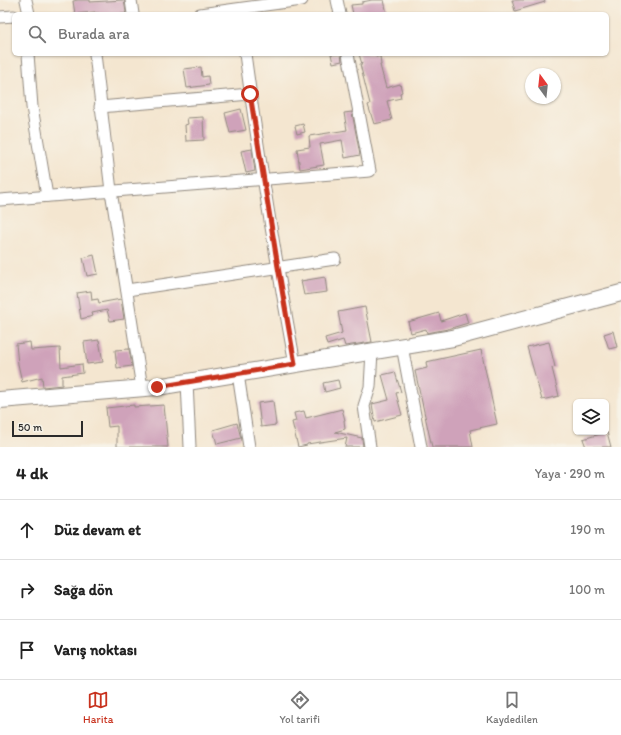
<!DOCTYPE html>
<html lang="tr">
<meta charset="utf-8">
<style>
body{margin:0;font-family:Itim,sans-serif;background:#f2f2f2;color:#222}
.controls{position:absolute;right:12px;bottom:12px;display:grid;overflow:hidden;border-radius:6px;box-shadow:0 1px 3px #0004}
.controls button{width:36px;height:36px;display:grid;place-items:center;padding:0;border:0;border-bottom:1px solid #e0e0e0;background:#fff;color:#222;font:20px sans-serif}
.compass{position:absolute;left:525px;top:68px;width:36px;height:36px;border-radius:50%;background:#fff;box-shadow:0 1px 3px #0004;rotate:345deg}
.scale{position:absolute;left:12px;bottom:10px;width:71px;box-sizing:border-box;padding-left:4px;border:2px solid #2b2b2b;border-top:0;font-size:11px;line-height:14px;white-space:nowrap;color:#2b2b2b;-webkit-text-stroke:3px #f7f3e8;paint-order:stroke}
.stop{position:absolute;width:12px;height:12px;margin:-9px;border:3px solid #c8321e;border-radius:50%;background:#fff}
.stop.end{background:#c8321e;border-color:#fff;box-shadow:0 1px 4px #0008}
.list{margin:0;padding:0;list-style:none}
h2{display:flex;justify-content:space-between;align-items:center;height:52px;margin:0;padding:0 16px;font-size:17px}
h2 small{font-size:13px;font-weight:400;color:#767676}
.list li{display:grid;grid-template-columns:26px 1fr auto;gap:12px;align-items:center;box-sizing:border-box;height:60px;padding:0 16px;border-top:1px solid #e0e0e0}
.list b{display:block;font-size:15px;white-space:nowrap}
.list em{font-size:13px;font-style:normal;color:#767676}
.icon{flex:none;width:22px;height:22px;fill:none;stroke:currentColor;stroke-width:2;stroke-linecap:round;stroke-linejoin:round}
.map{position:relative;flex:none;width:621px;height:447px;overflow:hidden}
.search{position:absolute;background:#fff;box-shadow:0 1px 3px #0004;left:12px;right:12px;top:12px;height:44px;display:flex;align-items:center;gap:10px;box-sizing:border-box;padding:0 14px;border-radius:6px;color:#767676;font-size:15px}
.sheet{height:232px;background:#fff}
nav{display:flex;justify-content:space-around;align-items:center;box-sizing:border-box;height:56px;border-top:1px solid #e0e0e0;background:#fff;font-size:11px;color:#767676}
nav a{display:grid;justify-items:center;gap:2px}
nav .on{color:#c8321e}
.map>svg:first-child{display:block}
.building{fill:#cfa2ba}
.lines{fill:none;stroke-linecap:round;stroke-linejoin:round}
.street-casing{stroke:#90887e;stroke-width:13}
.secondary-casing{stroke:#90887e;stroke-width:18}
.street{stroke:#fff;stroke-width:11}
.secondary{stroke:#fff;stroke-width:16}
.route{stroke:#c8321e;stroke-width:5}
</style>
<div class="map">
<svg width="621" height="447" viewBox="0 0 621 447">
<rect width="100%" height="100%" fill="#f7f3e8"/>
<filter id="ink" filterUnits="userSpaceOnUse"><feTurbulence type="fractalNoise" baseFrequency=".025" numOctaves="2"/><feDisplacementMap in="SourceGraphic" scale="8" xChannelSelector="R" yChannelSelector="G"/><feConvolveMatrix kernelMatrix="1 2 1 2 8 2 1 2 1" color-interpolation-filters="sRGB"/></filter>
<filter id="wash" filterUnits="userSpaceOnUse"><feTurbulence type="fractalNoise" baseFrequency=".012" numOctaves="4" result="noise"/><feDisplacementMap in="SourceGraphic" scale="16" xChannelSelector="R" yChannelSelector="G"/><feGaussianBlur stdDeviation="0.9" result="paint"/><feColorMatrix in="noise" values="0 0 0 0 0 0 0 0 0 0 0 0 0 0 0 0 0 1.4 0 .05"/><feComposite in="paint" operator="in"/></filter>
<g filter="url(#wash)">
<rect width="100%" height="100%" fill="#f4e6d0"/>
<g id="blocks">
<g class="building">
<polygon points="78,0 90,0 90,2 124,0 126,12 124,14 99,14 99,13 95,13 95,12 75,14 73,1"/>
<polygon points="372,0 384,0 387,14 353,14 351,5 362,4 362,2"/>
<polygon points="512,0 544,0 545,2 515,11"/>
<polygon points="331,54 341,54 342,61 333,63"/>
<polygon points="359,54 375,54 376,57 380,56 381,65 380,65 386,88 400,84 402,92 400,93 401,98 387,101 392,120 374,124 368,105 370,104 360,64 362,64"/>
<polygon points="201,67 202,77 208,76 209,85 187,88 184,69"/>
<polygon points="241,109 246,130 230,133 225,113"/>
<polygon points="352,112 360,155 345,158 342,140 320,144 324,165 300,169 297,149 310,147 309,136 347,130 344,113"/>
<polygon points="203,117 204,140 186,141 185,125 188,124 187,118"/>
<polygon points="303,124 305,132 297,134 295,126"/>
<polygon points="252,149 255,171 246,173 241,151"/>
<polygon points="94,255 98,274 87,276 83,258"/>
<polygon points="325,277 327,292 304,295 301,281"/>
<polygon points="91,291 92,300 98,299 99,303 121,299 124,319 110,321 107,310 92,313 93,316 81,319 77,293"/>
<polygon points="365,307 372,342 345,346 343,340 327,345 325,338 342,333 338,312"/>
<polygon points="439,313 441,321 465,313 468,323 448,329 427,333 426,329 411,333 408,322"/>
<polygon points="613,331 617,347 609,349 604,334"/>
<polygon points="99,340 103,362 87,364 84,342"/>
<polygon points="30,342 31,350 60,348 61,367 82,364 83,373 62,376 62,385 43,387 42,377 22,382 18,364 16,344"/>
<polygon points="549,342 555,367 552,368 559,396 542,400 527,347"/>
<polygon points="129,349 132,366 117,368 115,350"/>
<polygon points="481,350 497,424 470,430 473,447 432,447 415,371 427,368 426,362"/>
<polygon points="395,372 401,392 396,393 402,415 375,422 372,404 389,400 382,375"/>
<polygon points="338,380 340,388 325,392 323,383"/>
<polygon points="273,401 276,425 261,427 258,403"/>
<polygon points="134,405 134,407 164,405 168,447 117,447 117,426 108,427 106,408"/>
<polygon points="342,409 345,420 344,420 345,429 335,432 362,438 363,447 345,447 347,438 307,444 307,445 298,447 292,422 296,421 294,413 304,411 306,418"/>
<polygon points="237,423 241,438 217,444 213,430"/>
<polygon points="607,432 611,447 586,447 583,439"/>
</g>
</g>
</g>
<g filter="url(#ink)">
<use href="#blocks" fill-opacity="0" stroke="#90887e" stroke-width="1"/>
<g class="lines">
<defs>
<g id="street">
<polyline points="26,0 29,14"/>
<polyline points="131,0 133,14"/>
<polyline points="337,0 340,14"/>
<polyline points="200,14 302,0"/>
<polyline points="0,17 14,16"/>
<polyline points="28,54 32,107 47,196"/>
<polyline points="95,54 111,191 142,388"/>
<path d="M245,54C259,158 276,261 295,364"/>
<polyline points="100,107 250,94"/>
<polyline points="0,200 370,171 348,54"/>
<polyline points="127,290 335,259"/>
<polyline points="402,346 421,447"/>
<polyline points="238,374 249,447"/>
<polyline points="187,382 190,447"/>
<polyline points="370,447 364,406 370,387 372,351"/>
</g>
<polyline id="secondary" points="0,400 157,387 453,338 621,293"/>
</defs>
<use href="#street" class="street-casing"/>
<use href="#secondary" class="secondary-casing"/>
<use href="#street" class="street"/>
<use href="#secondary" class="secondary"/>
</g>
</g>
<g class="lines" filter="url(#ink)">
<polyline class="route" points="157,387 295,364 278,267 250,94"/>
</g>
</svg>
<div class="controls">
<button><svg class="icon" aria-label="layers" viewBox="0 0 24 24"><path d="M12 4l9 5-9 5-9-5zM3 14l9 5 9-5"/></svg></button>
</div>
<svg class="compass" viewBox="-18 -18 36 36"><path d="M0-13l5 13h-10z" fill="#e53935"/><path d="M0 13l5-13h-10z" fill="#767676"/></svg>
<div class="scale">50 m</div>
<div class="stop" style="left:250px;top:94px"></div>
<div class="stop end" style="left:157px;top:387px"></div>
<div class="search"><svg class="icon" aria-label="search" viewBox="0 0 24 24"><circle cx="10" cy="10" r="6"/><path d="M15 15l6 6"/></svg>Burada ara</div>
</div>
<section class="sheet">
<h2>4 dk<small>Yaya · 290 m</small></h2>
<ul class="list">
<li><svg class="icon" aria-label="ahead" viewBox="0 0 24 24"><path d="M12 20V5M6 11l6-6 6 6"/></svg><div><b>Düz devam et</b></div><em>190 m</em></li>
<li><svg class="icon" aria-label="right" viewBox="0 0 24 24"><path d="M7 20v-9h11M14 6l5 5-5 5"/></svg><div><b>Sağa dön</b></div><em>100 m</em></li>
<li><svg class="icon" aria-label="arrive" viewBox="0 0 24 24"><path d="M6 21V4h12l-3 4 3 4H6"/></svg><div><b>Varış noktası</b></div></li>
</ul>
</section>
<nav>
<a class="on"><svg class="icon" aria-label="map" viewBox="0 0 24 24"><path d="M3 6l6-2 6 2 6-2v14l-6 2-6-2-6 2zM9 4v14M15 6v14"/></svg>Harita</a>
<a><svg class="icon" aria-label="directions" viewBox="0 0 24 24"><path d="M12 3l9 9-9 9-9-9zM9 14v-3h6M13 9l2 2-2 2"/></svg>Yol tarifi</a>
<a><svg class="icon" aria-label="saved" viewBox="0 0 24 24"><path d="M7 4h10v16l-5-4-5 4z"/></svg>Kaydedilen</a>
</nav>
